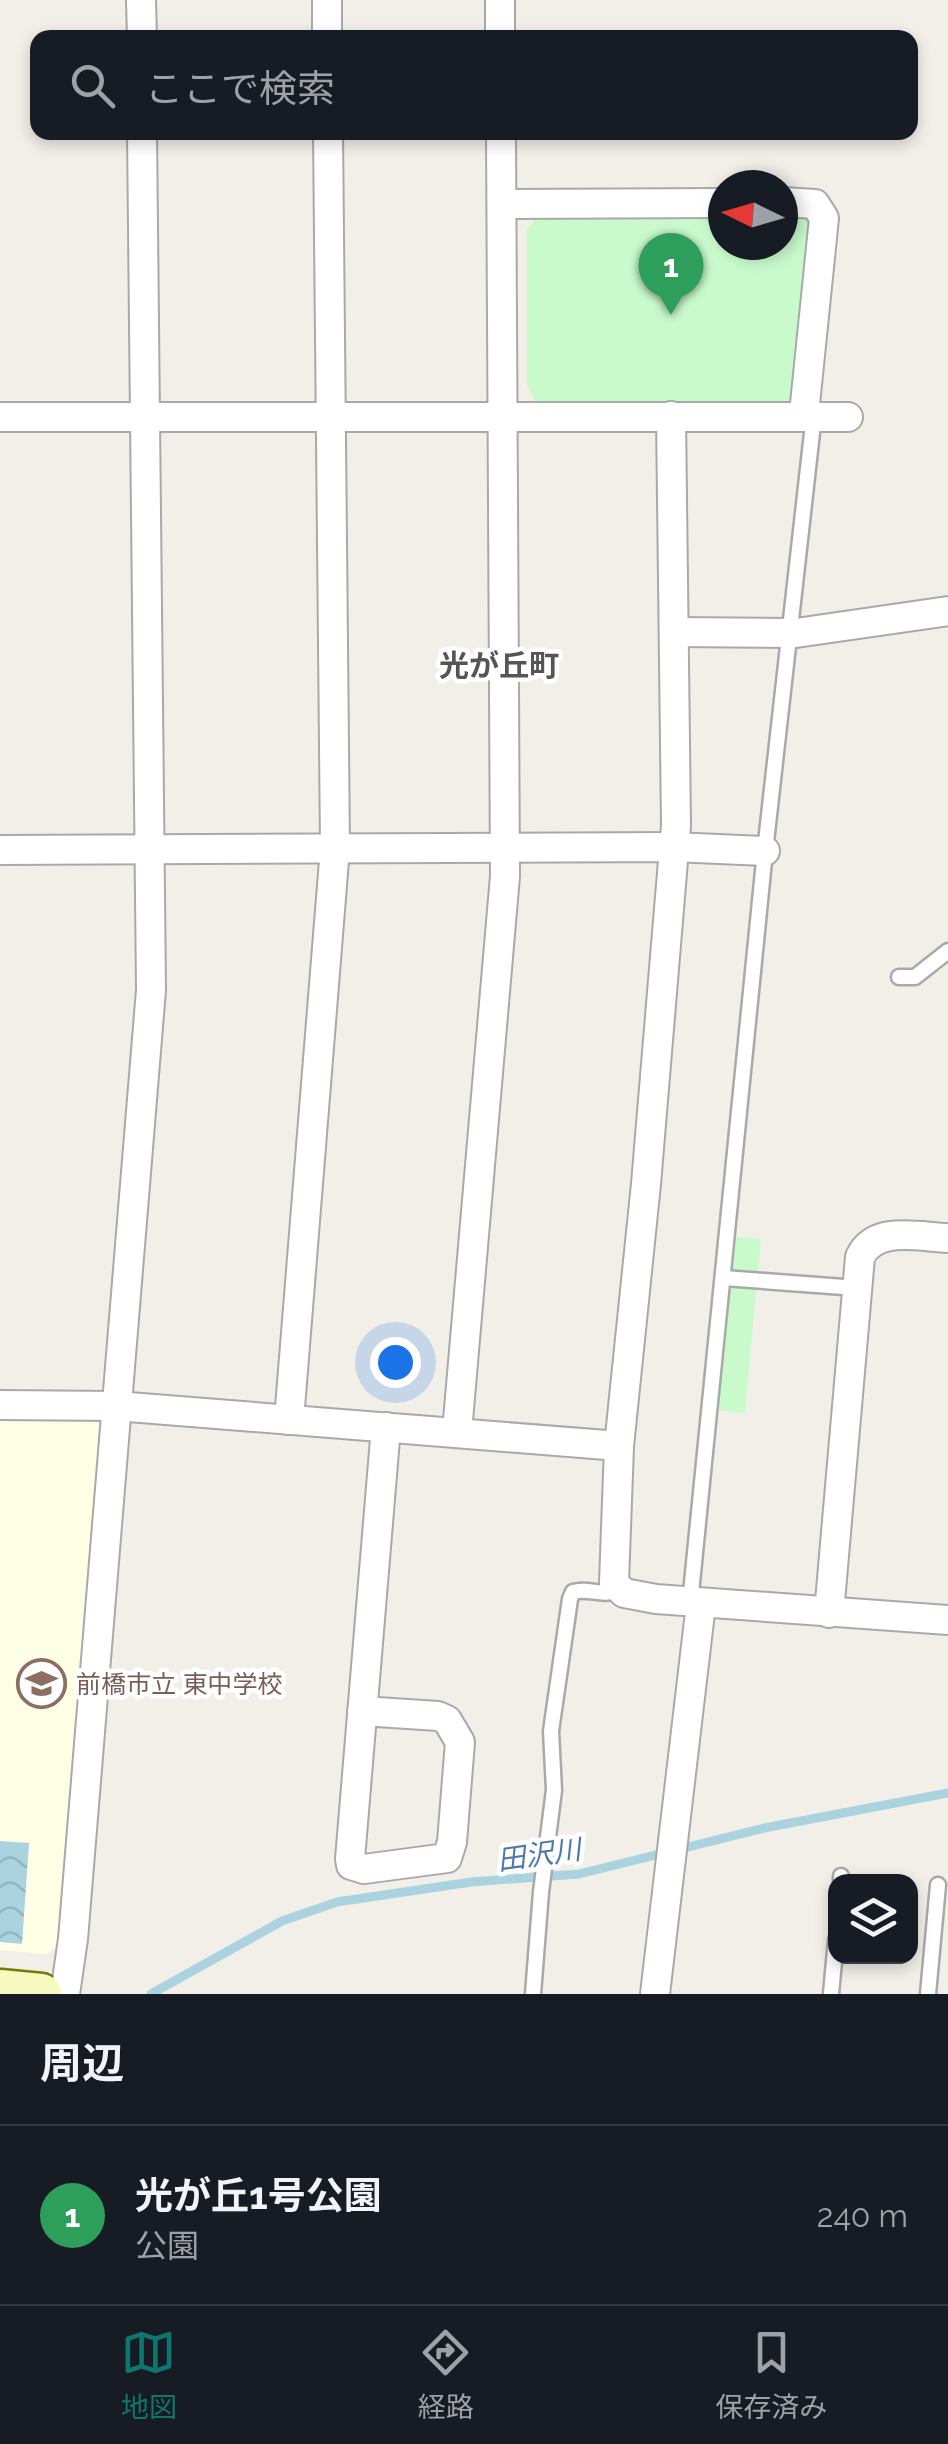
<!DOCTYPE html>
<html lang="ja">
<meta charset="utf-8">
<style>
body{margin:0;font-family:Raleway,"Noto Sans JP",sans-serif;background:#20242c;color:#f1f3f6}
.controls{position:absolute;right:30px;bottom:30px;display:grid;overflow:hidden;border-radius:20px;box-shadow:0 5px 15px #0003}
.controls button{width:90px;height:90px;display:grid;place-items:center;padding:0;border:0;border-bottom:2px solid #363941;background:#171b24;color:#f1f3f6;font:50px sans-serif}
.compass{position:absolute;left:708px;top:170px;width:90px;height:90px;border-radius:50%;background:#171b24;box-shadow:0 5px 15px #0003;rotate:275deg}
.you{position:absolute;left:395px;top:1362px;width:35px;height:35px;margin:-25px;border:8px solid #fff;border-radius:50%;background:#1a73e8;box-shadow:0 0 0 15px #1a73e833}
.badge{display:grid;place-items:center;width:65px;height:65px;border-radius:50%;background:#0f766e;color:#fff;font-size:32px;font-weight:700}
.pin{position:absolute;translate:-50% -82px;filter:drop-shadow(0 2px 5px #0008)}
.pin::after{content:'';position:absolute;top:52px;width:35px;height:30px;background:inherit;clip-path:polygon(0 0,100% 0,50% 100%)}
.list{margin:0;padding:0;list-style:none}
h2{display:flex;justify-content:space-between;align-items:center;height:130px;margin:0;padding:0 40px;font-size:42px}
h2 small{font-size:32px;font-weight:400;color:#9ea1a6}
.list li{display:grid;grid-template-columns:65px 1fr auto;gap:30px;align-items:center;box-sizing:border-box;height:180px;padding:0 40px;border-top:2px solid #363941}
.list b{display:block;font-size:38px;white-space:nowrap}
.list p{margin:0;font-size:32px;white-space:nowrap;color:#9ea1a6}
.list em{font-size:32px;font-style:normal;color:#9ea1a6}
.icon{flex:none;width:55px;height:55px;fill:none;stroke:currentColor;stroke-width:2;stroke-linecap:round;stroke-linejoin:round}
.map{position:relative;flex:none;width:948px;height:1994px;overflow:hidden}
.search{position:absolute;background:#171b24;box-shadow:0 5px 15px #0003;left:30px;right:30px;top:30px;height:110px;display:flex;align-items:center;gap:25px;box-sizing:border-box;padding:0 35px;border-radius:20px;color:#9ea1a6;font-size:38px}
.sheet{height:310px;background:#171b24}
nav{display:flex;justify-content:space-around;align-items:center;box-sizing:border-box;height:140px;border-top:2px solid #363941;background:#171b24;font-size:28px;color:#9ea1a6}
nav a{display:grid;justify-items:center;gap:5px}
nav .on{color:#0f766e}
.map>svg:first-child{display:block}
.education{fill:#ffffe5}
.park{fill:#c8facc}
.water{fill:url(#water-waves)}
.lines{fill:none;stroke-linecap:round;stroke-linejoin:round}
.stream{stroke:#aad3df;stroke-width:9}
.lane-casing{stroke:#a9a9a9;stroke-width:19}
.street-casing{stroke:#a9a9a9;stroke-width:32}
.secondary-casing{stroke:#707d05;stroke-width:45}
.lane{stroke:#fff;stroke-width:14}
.street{stroke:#fff;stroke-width:28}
.secondary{stroke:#f7fabf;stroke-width:40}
.labels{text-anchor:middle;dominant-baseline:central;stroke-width:9;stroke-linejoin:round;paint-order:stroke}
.education-label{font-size:25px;fill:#785e54;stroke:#fff;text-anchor:start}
.water-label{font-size:28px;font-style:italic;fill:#4a7aab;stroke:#fff}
.quarter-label{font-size:30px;font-weight:bold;fill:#555;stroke:#fff}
</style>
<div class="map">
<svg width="948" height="1994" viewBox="0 0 948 1994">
<defs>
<pattern id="water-waves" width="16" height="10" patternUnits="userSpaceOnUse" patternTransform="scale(2.5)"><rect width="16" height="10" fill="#aad3df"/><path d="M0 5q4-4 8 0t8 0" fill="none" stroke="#92b5bf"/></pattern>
</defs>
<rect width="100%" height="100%" fill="#f2efe9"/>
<polygon class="education" points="0,1421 103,1422 59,1945 47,1954 0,1950"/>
<g class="park">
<polygon points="783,210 824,222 804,414 535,401 527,385 527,229 538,217 723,212 723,245 783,245"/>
<polygon points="736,1237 761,1239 745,1413 718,1410"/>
</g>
<polygon class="water" points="0,1841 29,1843 22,1944 0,1942"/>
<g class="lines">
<polyline class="stream" points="151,1994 282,1921 337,1902 471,1882 579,1874 764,1828 948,1793"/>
<defs>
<g id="lane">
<polyline points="899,977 915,977 948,951"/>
<polyline points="724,1278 857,1288"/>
<polyline points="690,1603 765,851 814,415"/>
<polyline points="841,1882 841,1876"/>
<path d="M533,1994L541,1892L554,1790L551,1731L570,1599L573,1592C589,1587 603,1598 618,1589"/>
<polyline points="831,1994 836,1940"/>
<polyline points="928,1994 938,1885"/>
</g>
<g id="street">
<polyline points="141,0 142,38"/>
<polyline points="327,0 327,38"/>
<polyline points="500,0 500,38"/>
<polyline points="783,202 815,204 824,218 804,414"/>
<polyline points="502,204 723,203"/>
<polyline points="671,416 676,825 646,1184 619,1446 614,1583 624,1593 656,1599 948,1620"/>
<polyline points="0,417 848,417"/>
<polyline points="675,632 796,633 948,611"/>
<polyline points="0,850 673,847 765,851"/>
<polyline points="0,1405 116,1406 619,1446"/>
<polyline points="289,1420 335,848 328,132"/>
<polyline points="457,1432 505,876 501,132"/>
<path d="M829,1613L860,1257C875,1225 918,1237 948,1238"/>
<polyline points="362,1711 438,1716 447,1720 460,1742 452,1842 447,1858 364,1869 351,1865 350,1859 386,1427"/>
<polyline points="65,1994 73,1939 151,990 142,132"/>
<polyline points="655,1994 701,1604"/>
</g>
<polyline id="secondary" points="0,1990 41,1994"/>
</defs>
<use href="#lane" class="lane-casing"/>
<use href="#street" class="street-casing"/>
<use href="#secondary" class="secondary-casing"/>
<use href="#lane" class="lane"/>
<use href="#street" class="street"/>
<use href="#secondary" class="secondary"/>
</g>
<defs>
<symbol id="school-ring" viewBox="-11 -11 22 22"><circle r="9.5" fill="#fff" stroke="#8d6e63" stroke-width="1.5"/><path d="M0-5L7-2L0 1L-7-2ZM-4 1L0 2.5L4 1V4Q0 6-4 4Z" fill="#8d6e63"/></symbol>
</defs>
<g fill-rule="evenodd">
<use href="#school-ring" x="14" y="1656" width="55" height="55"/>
</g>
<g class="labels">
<g class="education-label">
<text x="76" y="1684">前橋市立 東中学校</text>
</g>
<g class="water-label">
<text transform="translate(539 1855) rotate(-8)">田沢川</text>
</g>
<g class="quarter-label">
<text x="499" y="665">光が丘町</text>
</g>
</g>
</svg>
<div class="controls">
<button><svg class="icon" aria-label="layers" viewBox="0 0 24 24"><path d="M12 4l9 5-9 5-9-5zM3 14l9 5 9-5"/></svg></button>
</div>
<svg class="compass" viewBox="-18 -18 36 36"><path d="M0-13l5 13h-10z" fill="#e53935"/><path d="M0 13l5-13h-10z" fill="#9ea1a6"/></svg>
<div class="you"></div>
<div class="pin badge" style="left:671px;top:315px;background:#2e9e5b">1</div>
<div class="search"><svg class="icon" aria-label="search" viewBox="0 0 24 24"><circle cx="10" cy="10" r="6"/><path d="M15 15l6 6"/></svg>ここで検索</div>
</div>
<section class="sheet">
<h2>周辺<small></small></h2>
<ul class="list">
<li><span class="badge" style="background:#2e9e5b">1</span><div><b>光が丘1号公園</b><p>公園</p></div><em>240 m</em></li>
</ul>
</section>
<nav>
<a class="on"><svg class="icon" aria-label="map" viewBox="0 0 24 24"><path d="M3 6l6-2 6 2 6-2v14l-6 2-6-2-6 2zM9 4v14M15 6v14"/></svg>地図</a>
<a><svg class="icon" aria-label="directions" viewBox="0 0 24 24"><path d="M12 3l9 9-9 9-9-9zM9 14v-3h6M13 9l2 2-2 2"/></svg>経路</a>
<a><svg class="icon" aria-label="saved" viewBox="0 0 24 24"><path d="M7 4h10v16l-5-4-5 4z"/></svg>保存済み</a>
</nav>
